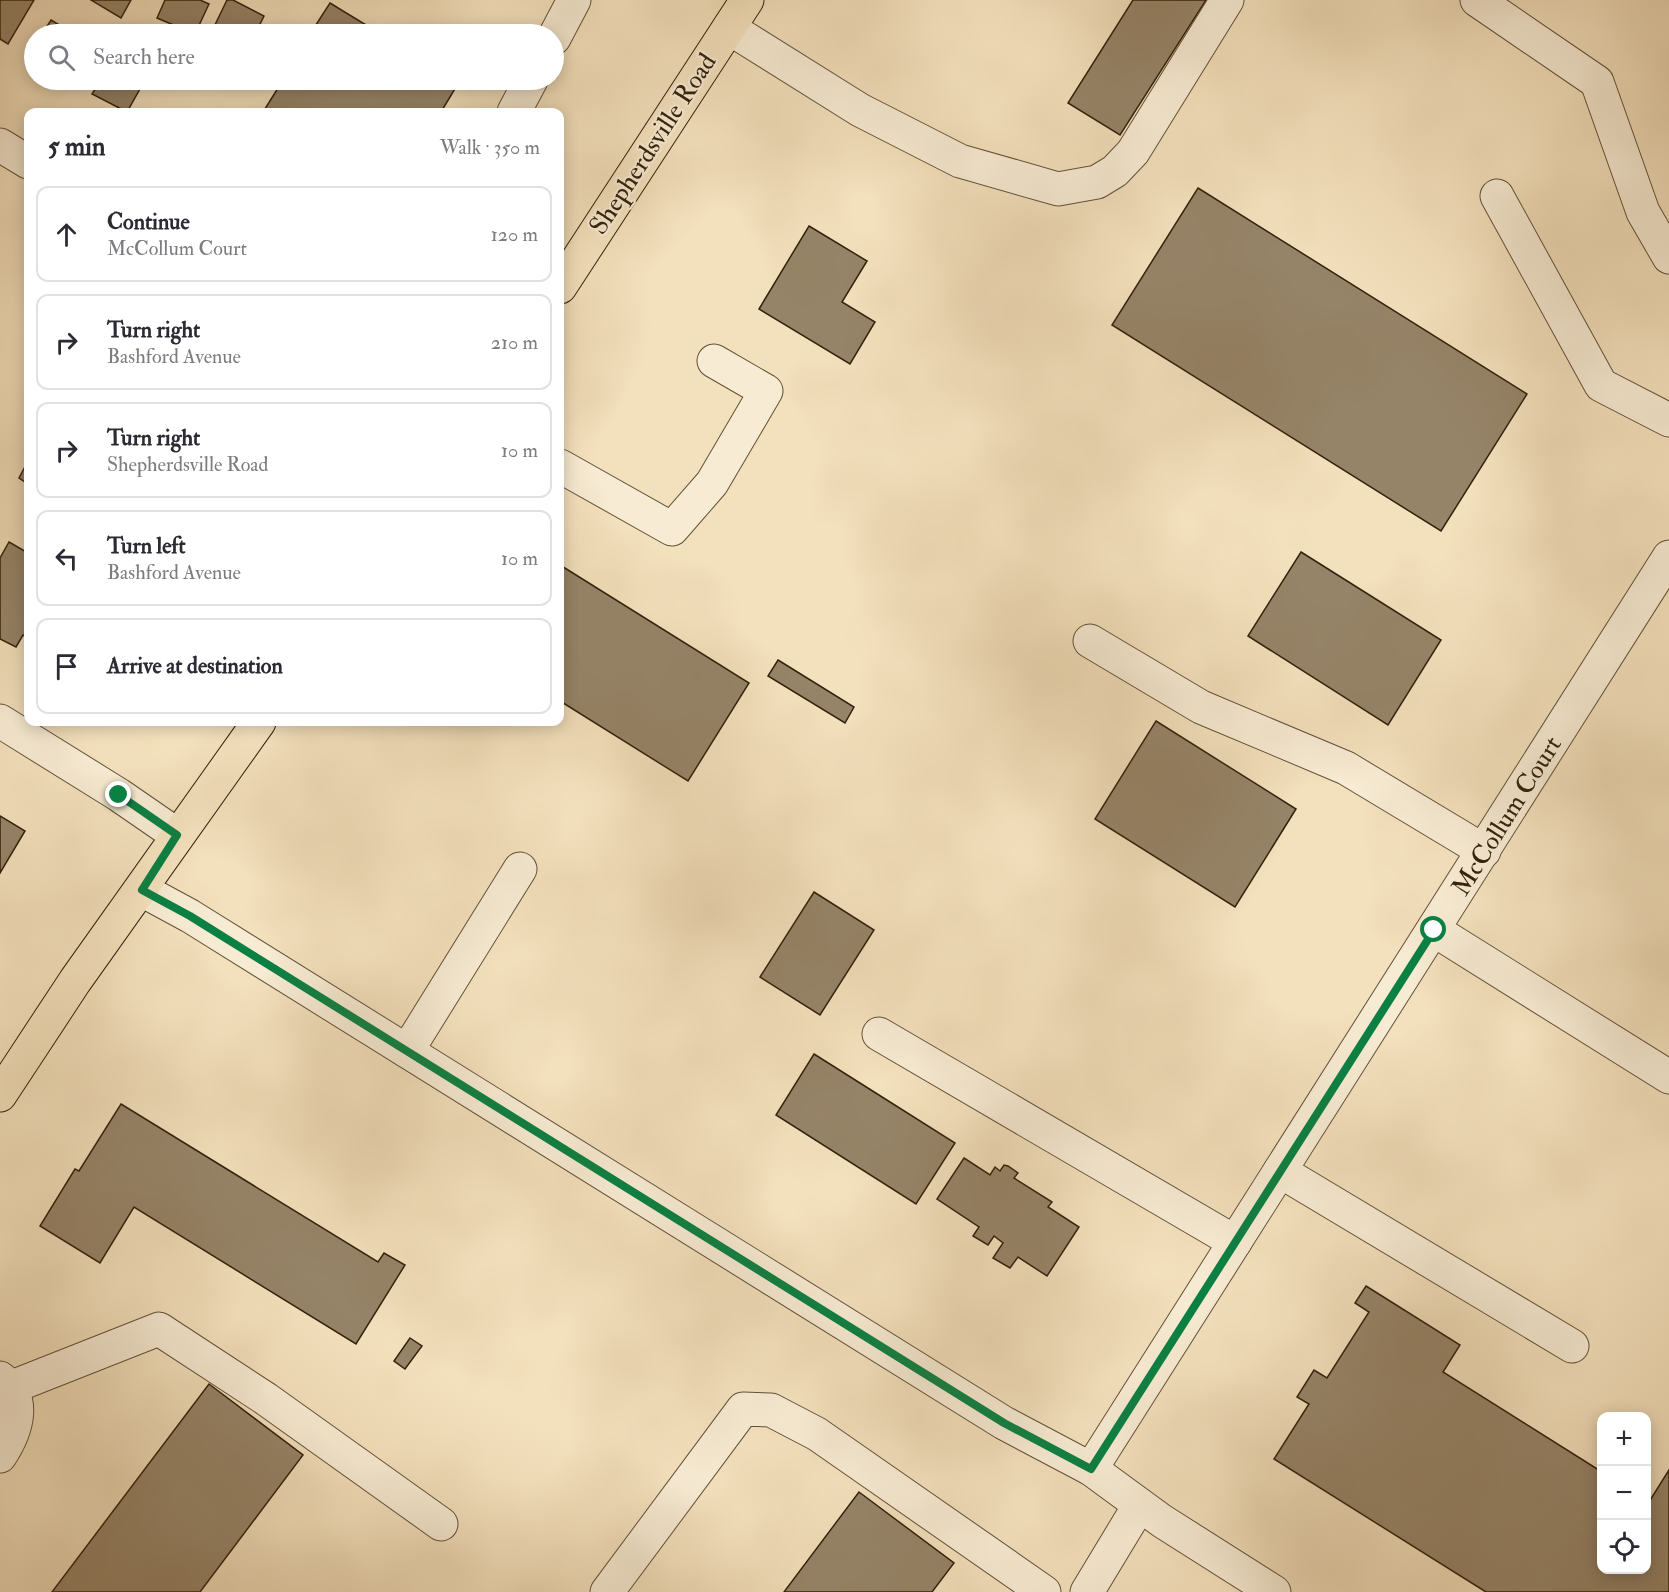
<!DOCTYPE html>
<meta charset="utf-8">
<style>
body{margin:0;font-family:"IM FELL Double Pica",serif;background:#f2f2f3;color:#2b2b33}
.controls{position:absolute;right:18px;bottom:18px;display:grid;overflow:hidden;border-radius:12px;box-shadow:0 3px 15px #0003}
.controls button{width:54px;height:54px;display:grid;place-items:center;padding:0;border:0;border-bottom:2px solid #e1e1e2;background:#fff;color:#2b2b33;font:30px sans-serif}
.stop{position:absolute;width:18px;height:18px;margin:-14px;border:4px solid #0b8043;border-radius:50%;background:#fff}
.stop.end{background:#0b8043;border-color:#fff;box-shadow:0 2px 6px #0008}
.list{margin:0;padding:0;list-style:none}
h2{display:flex;justify-content:space-between;align-items:center;height:78px;margin:0;padding:0 24px;font-size:26px}
h2 small{font-size:20px;font-weight:400;color:#7c7c81}
.list li{display:grid;grid-template-columns:39px 1fr auto;gap:18px;align-items:center;box-sizing:border-box;height:96px;margin:0 12px 12px;padding:0 12px;border:2px solid #e1e1e2;border-radius:12px}
.list b{display:block;font-size:22px;white-space:nowrap}
.list p{margin:0;font-size:20px;white-space:nowrap;color:#7c7c81}
.list em{font-size:20px;font-style:normal;color:#7c7c81}
.icon{flex:none;width:33px;height:33px;fill:none;stroke:currentColor;stroke-width:2;stroke-linecap:round;stroke-linejoin:round}
.map{position:relative;flex:none;width:1669px;height:1592px;overflow:hidden}
.search{position:absolute;background:#fff;box-shadow:0 3px 15px #0003;left:24px;top:24px;width:540px;height:66px;display:flex;align-items:center;gap:15px;box-sizing:border-box;padding:0 21px;border-radius:33px;color:#7c7c81;font-size:22px}
.panel{position:absolute;background:#fff;box-shadow:0 3px 15px #0003;left:24px;top:108px;width:540px;height:618px;border-radius:12px}
.map>svg:first-child{display:block}
.building{fill:#968468;stroke:#32210c;stroke-width:1.5}
.lines{fill:none;stroke-linecap:round;stroke-linejoin:round}
.minor-casing{stroke:#625138;stroke-width:35}
.major-casing{stroke:#32210c;stroke-width:35}
.minor{stroke:#f7ebd3;stroke-width:33}
.major{stroke:#f3e0bc;stroke-width:33}
.route{stroke:#0b8043;stroke-width:8}
.labels{text-anchor:middle;dominant-baseline:central;stroke-width:4.5;stroke-linejoin:round;paint-order:stroke}
.street-label{font-size:26px;fill:#32210c;stroke:#f7ebd3}
</style>
<div class="map">
<svg width="1669" height="1592" viewBox="0 0 1669 1592">
<rect width="100%" height="100%" fill="#f3e0bc"/>
<filter id="stains"><feTurbulence type="fractalNoise" baseFrequency=".00333" numOctaves="4"/><feColorMatrix values="0 0 0 0 .2 0 0 0 0 .09 0 0 0 0 .02 0 0 0 .5 -.17"/></filter>
<radialGradient id="worn" r=".72"><stop offset=".6" stop-color="#630" stop-opacity="0"/><stop offset="1" stop-color="#630" stop-opacity=".3"/></radialGradient>
<g class="building">
<polygon points="0,0 34,0 8,44 0,39"/>
<polygon points="91,0 131,0 121,18"/>
<polygon points="165,0 200,0 209,4 195,34 157,18"/>
<polygon points="227,0 233,0 264,16 255,34 219,34 212,31"/>
<polygon points="1133,0 1206,0 1120,135 1068,103"/>
<polygon points="330,3 343,11 381,34 310,34"/>
<polygon points="51,20 74,34 42,34"/>
<polygon points="101,80 145,80 127,112 92,94"/>
<polygon points="283,80 455,80 459,82 441,112 263,112"/>
<polygon points="1198,188 1527,394 1441,531 1112,325"/>
<polygon points="809,226 867,261 842,302 875,322 850,364 759,309"/>
<polygon points="28,461 28,484 19,478"/>
<polygon points="9,542 28,553 28,638 23,635 16,647 0,639 0,558"/>
<polygon points="1301,552 1441,640 1388,725 1248,636"/>
<polygon points="560,565 749,683 688,781 560,701"/>
<polygon points="778,660 854,707 845,723 768,676"/>
<polygon points="1156,721 1296,809 1235,907 1095,819"/>
<polygon points="0,816 25,831 0,873"/>
<polygon points="814,892 874,930 820,1015 760,977"/>
<polygon points="814,1054 955,1143 916,1204 776,1115"/>
<polygon points="121,1104 378,1262 384,1253 405,1265 356,1344 134,1207 100,1263 40,1226 75,1169 79,1171"/>
<polygon points="964,1158 990,1175 995,1167 1000,1171 1004,1165 1008,1166 1018,1173 1014,1178 1052,1202 1048,1207 1079,1227 1047,1276 1018,1257 1010,1268 993,1258 1003,1243 994,1236 988,1245 973,1236 979,1227 937,1199"/>
<polygon points="1366,1286 1460,1345 1443,1372 1602,1472 1602,1570 1646,1570 1646,1500 1649,1502 1669,1470 1669,1592 1486,1592 1274,1459 1309,1404 1297,1397 1314,1370 1327,1378 1369,1312 1355,1303"/>
<polygon points="410,1338 422,1346 405,1369 394,1361"/>
<polygon points="209,1384 303,1455 200,1592 52,1592"/>
<polygon points="859,1492 954,1563 932,1592 784,1592"/>
</g>
<g class="lines">
<defs>
<g id="minor">
<polyline points="1477,0 1597,82 1643,212 1669,257"/>
<polyline points="729,28 860,110 960,161 1058,189 1097,182 1115,171 1133,152 1227,0"/>
<polyline points="554,38 574,0"/>
<polyline points="514,112 531,80"/>
<polyline points="0,145 28,162"/>
<polyline points="1497,196 1601,385 1669,420"/>
<polyline points="560,466 672,529 712,483 766,391 714,361"/>
<polyline points="1090,641 1201,707 1346,768 1484,851"/>
<polyline points="0,721 119,795 177,835"/>
<polyline points="142,890 190,916 1004,1423 1091,1469 1162,1521 1274,1592"/>
<polyline points="1434,930 1669,1077"/>
<polyline points="879,1034 1235,1242"/>
<polyline points="407,1051 520,869"/>
<polyline points="1280,1171 1572,1346"/>
<path d="M0,1378C27,1399 17,1430 0,1456"/>
<polyline points="12,1387 159,1329 266,1399 441,1524"/>
<polyline points="1091,1469 1669,557"/>
<polyline points="607,1592 743,1409 771,1410 817,1434 1044,1592"/>
<polyline points="1087,1592 1139,1506"/>
</g>
<g id="major">
<polyline points="560,287 747,0"/>
<polyline points="0,1095 75,981 259,722"/>
</g>
</defs>
<use href="#minor" class="minor-casing"/>
<use href="#major" class="major-casing"/>
<use href="#minor" class="minor"/>
<use href="#major" class="major"/>
</g>
<g class="lines">
<polyline class="route" points="119,795 177,835 142,890 190,916 1004,1423 1091,1469 1434,930"/>
</g>
<g class="labels">
<g class="street-label">
<text transform="translate(653 144) rotate(-57)">Shepherdsville Road</text>
<text transform="translate(1507 816) rotate(-58)">McCollum Court</text>
</g>
</g>
<rect width="100%" height="100%" filter="url(#stains)"/>
<rect width="100%" height="100%" fill="url(#worn)"/>
</svg>
<div class="controls">
<button>+</button>
<button>−</button>
<button><svg class="icon" aria-label="locate" viewBox="0 0 24 24"><circle cx="12" cy="12" r="6"/><path d="M12 2v4M12 18v4M2 12h4M18 12h4"/></svg></button>
</div>
<div class="stop" style="left:1434px;top:930px"></div>
<div class="stop end" style="left:119px;top:795px"></div>
<div class="search"><svg class="icon" aria-label="search" viewBox="0 0 24 24"><circle cx="10" cy="10" r="6"/><path d="M15 15l6 6"/></svg>Search here</div>
<section class="panel">
<h2>5 min<small>Walk · 350 m</small></h2>
<ul class="list">
<li><svg class="icon" aria-label="ahead" viewBox="0 0 24 24"><path d="M12 20V5M6 11l6-6 6 6"/></svg><div><b>Continue</b><p>McCollum Court</p></div><em>120 m</em></li>
<li><svg class="icon" aria-label="right" viewBox="0 0 24 24"><path d="M7 20v-9h11M14 6l5 5-5 5"/></svg><div><b>Turn right</b><p>Bashford Avenue</p></div><em>210 m</em></li>
<li><svg class="icon" aria-label="right" viewBox="0 0 24 24"><path d="M7 20v-9h11M14 6l5 5-5 5"/></svg><div><b>Turn right</b><p>Shepherdsville Road</p></div><em>10 m</em></li>
<li><svg class="icon" aria-label="left" viewBox="0 0 24 24"><path d="M17 20v-9H6M10 6l-5 5 5 5"/></svg><div><b>Turn left</b><p>Bashford Avenue</p></div><em>10 m</em></li>
<li><svg class="icon" aria-label="arrive" viewBox="0 0 24 24"><path d="M6 21V4h12l-3 4 3 4H6"/></svg><div><b>Arrive at destination</b></div></li>
</ul>
</section>
</div>
